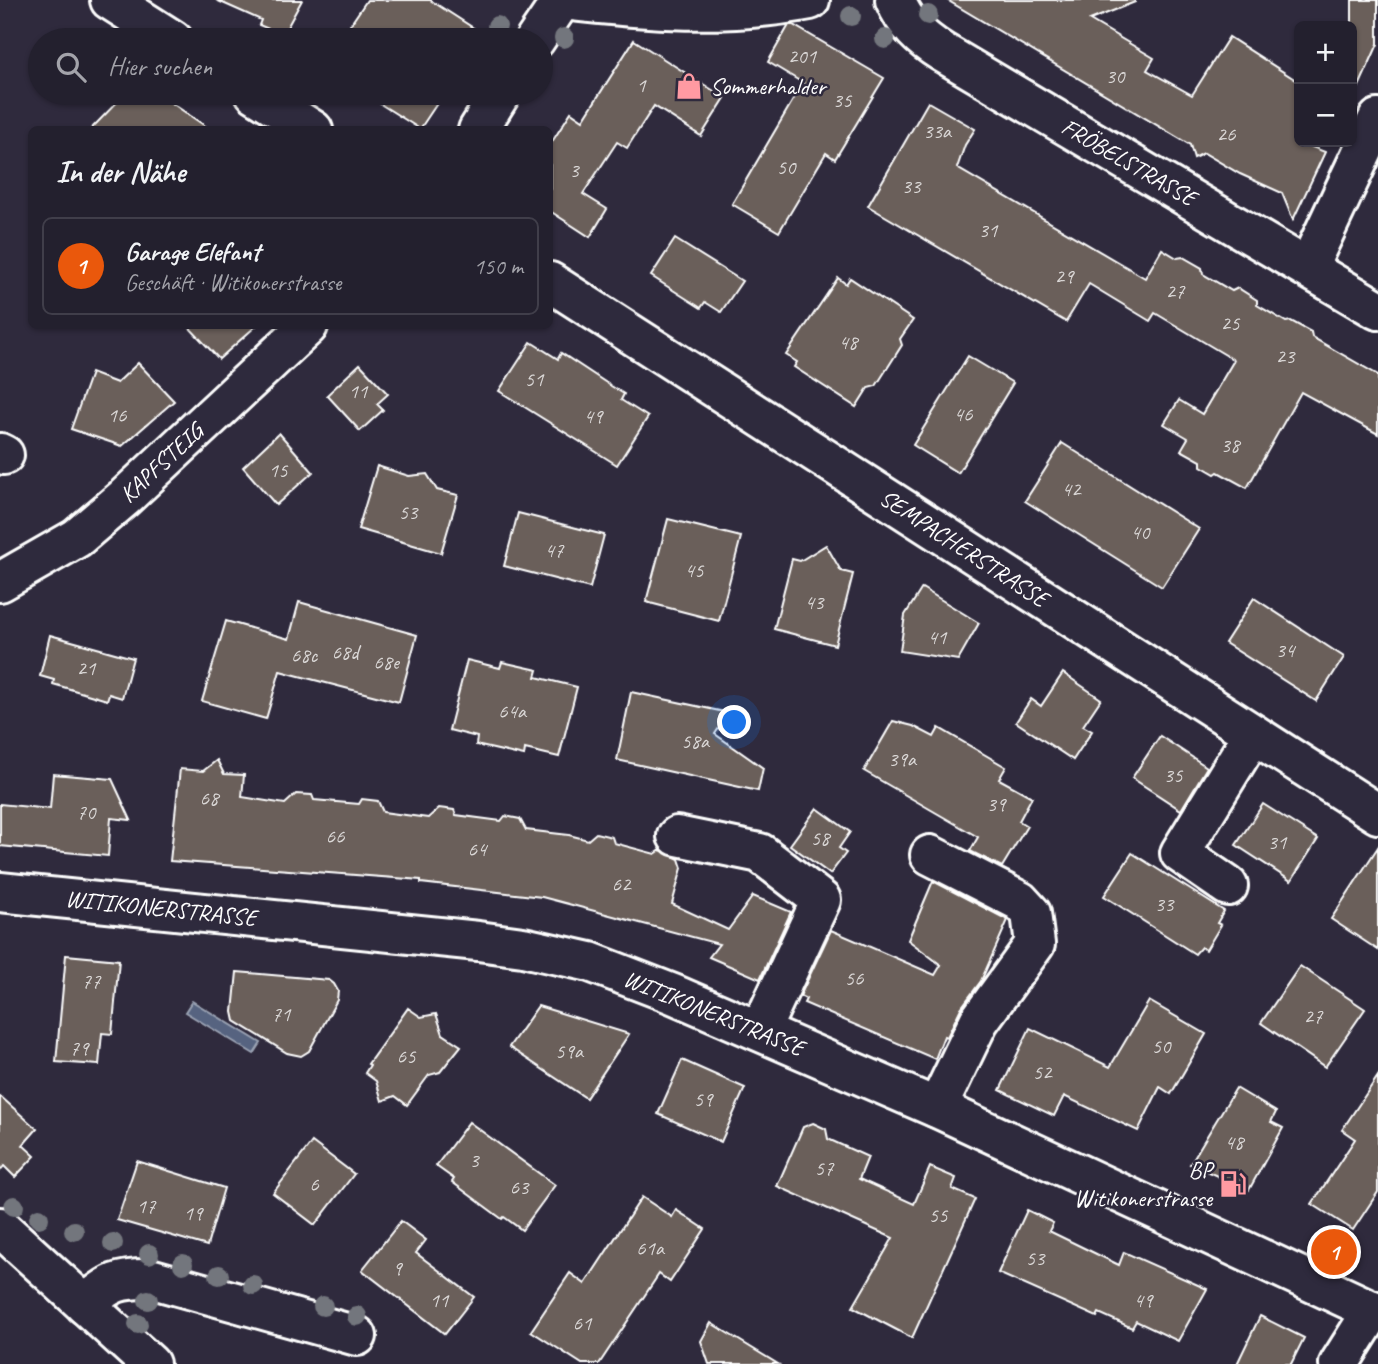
<!DOCTYPE html>
<html lang="de">
<meta charset="utf-8">
<style>
body{margin:0;font-family:Caveat,sans-serif;background:#2f2d3a;color:#f1f3f6}
.controls{position:absolute;right:21px;top:21px;display:grid;overflow:hidden;border-radius:10px;box-shadow:0 2px 5px #0004}
.controls button{width:63px;height:63px;display:grid;place-items:center;padding:0;border:0;border-bottom:2px solid #403e4a;background:#23202e;color:#f1f3f6;font:35px sans-serif}
.you{position:absolute;left:735px;top:723px;width:24px;height:24px;margin:-18px;border:5px solid #fff;border-radius:50%;background:#1a73e8;box-shadow:0 0 0 10px #1a73e833}
.badge{display:grid;place-items:center;width:46px;height:46px;border-radius:50%;background:#ea580c;color:#fff;font-size:23px;font-weight:700}
.pin{position:absolute;translate:-50% -50%;border:4px solid #fff;box-shadow:0 2px 7px #0006}
.list{margin:0;padding:0;list-style:none}
h2{display:flex;justify-content:space-between;align-items:center;height:91px;margin:0;padding:0 28px;font-size:30px}
h2 small{font-size:23px;font-weight:400;color:#a3a3aa}
.list li{display:grid;grid-template-columns:46px 1fr auto;gap:21px;align-items:center;box-sizing:border-box;height:98px;margin:0 14px 14px;padding:0 14px;border:2px solid #403e4a;border-radius:10px}
.list b{display:block;font-size:26px;white-space:nowrap}
.list p{margin:0;font-size:23px;white-space:nowrap;color:#a3a3aa}
.list em{font-size:23px;font-style:normal;color:#a3a3aa}
.icon{flex:none;width:38px;height:38px;fill:none;stroke:currentColor;stroke-width:2;stroke-linecap:round;stroke-linejoin:round}
.map{position:relative;flex:none;width:1378px;height:1364px;overflow:hidden}
.search{position:absolute;background:#23202e;box-shadow:0 2px 5px #0004;left:28px;top:28px;width:525px;height:77px;display:flex;align-items:center;gap:18px;box-sizing:border-box;padding:0 24px;border-radius:38px;color:#a3a3aa;font-size:26px}
.panel{position:absolute;background:#23202e;box-shadow:0 2px 5px #0004;left:28px;top:126px;width:525px;height:203px;border-radius:10px}
.map>svg:first-child{display:block}
.water{fill:#576480;stroke:#9aa2b3;stroke-width:2}
.building{fill:#6b5f5a;stroke:#fff;stroke-width:2}
.lines{fill:none;stroke-linecap:round;stroke-linejoin:round}
.minor-casing{stroke:#fff;stroke-width:44}
.major-casing{stroke:#fff;stroke-width:44}
.minor{stroke:#2f2a3d;stroke-width:38}
.major{stroke:#2f2a3d;stroke-width:38}
.tree{fill:#73767d}
.labels{text-anchor:middle;dominant-baseline:central;stroke-width:5;stroke-linejoin:round;paint-order:stroke}
.number-label{font-size:21px;fill:#dad7d6}
.poi-label{font-size:24px;fill:#fff;stroke:#2f2a3d;text-anchor:start}
.street-label{font-size:24px;fill:#fff;stroke:#2f2a3d}
</style>
<div class="map">
<svg width="1378" height="1364" viewBox="0 0 1378 1364">
<rect width="100%" height="100%" fill="#2f2a3d"/>
<filter id="ink" filterUnits="userSpaceOnUse"><feTurbulence type="fractalNoise" baseFrequency=".0143" numOctaves="2"/><feDisplacementMap in="SourceGraphic" scale="14" xChannelSelector="R" yChannelSelector="G"/><feConvolveMatrix kernelMatrix="1 2 1 2 8 2 1 2 1" color-interpolation-filters="sRGB"/></filter>
<g filter="url(#ink)">
<polygon class="water" points="192,1001 261,1043 254,1054 185,1012"/>
<g class="building">
<polygon points="216,0 302,0 283,35 259,25 261,20"/>
<polygon points="367,0 430,0 492,40 340,40"/>
<polygon points="947,0 1135,0 1135,2 1090,20 1154,58 1147,70 1192,95 1229,37 1299,82 1299,142 1325,152 1293,220 1282,193 1240,174 1204,153 1194,158 1190,145"/>
<polygon points="1352,0 1378,0 1378,44 1352,102"/>
<polygon points="789,25 793,25 884,78 835,159 826,153 779,232 732,204 803,83 768,62"/>
<polygon points="634,40 725,98 701,136 654,106 627,148 617,142 583,194 607,209 590,237 550,211 550,145 571,112 583,120"/>
<polygon points="126,93 157,93 211,130 90,130"/>
<polygon points="363,93 444,93 420,129"/>
<polygon points="928,102 975,129 965,145 957,168 1145,278 1162,249 1177,258 1183,257 1202,268 1203,274 1232,291 1238,288 1257,300 1257,305 1286,322 1291,321 1311,332 1312,337 1378,375 1378,434 1301,392 1247,488 1218,472 1215,474 1201,466 1201,461 1181,450 1188,438 1164,424 1179,400 1202,414 1234,360 1155,313 1150,321 1089,284 1066,322 868,206"/>
<polygon points="675,239 742,281 721,312 705,302 701,308 651,276"/>
<polygon points="838,278 846,284 850,278 913,320 900,339 902,345 876,386 868,388 856,407 794,367 797,362 786,355"/>
<polygon points="188,326 256,326 219,359"/>
<polygon points="531,342 558,359 561,353 611,386 624,394 621,400 648,417 617,465 499,391"/>
<polygon points="968,356 1013,383 958,473 913,445"/>
<polygon points="138,363 174,401 122,446 71,429 91,373 117,383"/>
<polygon points="360,364 388,394 377,404 383,410 360,431 327,395"/>
<polygon points="279,433 313,472 276,505 243,467"/>
<polygon points="1062,443 1199,529 1162,587 1025,501"/>
<polygon points="377,466 409,476 427,474 437,490 458,495 441,553 358,529"/>
<polygon points="518,513 604,535 590,588 504,566"/>
<polygon points="668,519 741,537 719,621 646,602"/>
<polygon points="826,545 841,571 853,574 835,645 774,629 792,559 800,561"/>
<polygon points="922,588 979,623 958,660 900,651 905,615"/>
<polygon points="1254,598 1344,657 1316,701 1225,643"/>
<polygon points="299,602 417,635 399,702 280,671 266,719 202,701 226,621 289,639"/>
<polygon points="50,635 133,658 122,698 109,694 107,700 53,684 54,680 40,676"/>
<polygon points="467,660 500,668 502,662 538,670 536,677 577,687 559,757 525,749 524,756 476,745 477,737 449,730"/>
<polygon points="1063,673 1101,699 1083,726 1092,731 1073,760 1016,722 1031,699 1041,706"/>
<polygon points="631,692 729,713 715,734 763,768 758,791 617,760"/>
<polygon points="893,721 913,726 934,737 939,728 1006,767 999,779 1032,797 1019,821 1027,826 1002,867 970,851 978,837 864,771"/>
<polygon points="1160,736 1207,767 1181,810 1132,778"/>
<polygon points="217,760 224,774 244,775 242,797 285,804 296,794 312,795 314,800 359,804 362,799 378,801 383,812 428,818 439,808 454,810 456,815 501,821 505,816 520,819 526,830 569,835 588,840 596,833 612,837 614,843 655,854 661,850 679,859 682,868 672,904 728,930 753,896 791,912 760,979 709,957 719,944 542,897 421,883 421,880 170,861 180,769 203,771"/>
<polygon points="53,774 112,779 131,820 111,818 108,856 0,846 0,804 50,809"/>
<polygon points="1263,804 1318,839 1291,881 1236,845"/>
<polygon points="817,808 850,832 839,848 846,853 830,874 790,845"/>
<polygon points="1378,847 1378,950 1331,919"/>
<polygon points="1132,853 1224,911 1217,923 1221,925 1206,950 1201,947 1195,954 1104,896"/>
<polygon points="933,881 1008,920 981,981 961,1008 947,1037 944,1036 935,1059 804,1003 806,999 800,996 831,930 935,975 941,965 908,940"/>
<polygon points="66,955 119,960 112,1034 102,1033 99,1065 56,1062"/>
<polygon points="1300,966 1365,1009 1325,1067 1261,1023"/>
<polygon points="237,972 329,980 334,984 338,991 337,1000 309,1051 301,1056 287,1053 235,1021 233,1012"/>
<polygon points="1149,1001 1206,1034 1171,1094 1160,1087 1138,1131 1064,1096 1054,1116 1000,1090 1030,1028 1110,1067"/>
<polygon points="538,1006 629,1034 586,1098 509,1047"/>
<polygon points="408,1008 421,1017 436,1014 443,1034 461,1046 440,1072 429,1075 407,1105 395,1096 382,1101 376,1081 365,1073 370,1065 368,1064"/>
<polygon points="682,1060 745,1088 721,1142 658,1114"/>
<polygon points="1378,1076 1378,1192 1353,1230 1312,1204 1355,1139 1342,1130"/>
<polygon points="1236,1088 1276,1112 1271,1122 1283,1128 1249,1190 1190,1164"/>
<polygon points="0,1096 37,1129 23,1145 35,1156 15,1177 4,1166 0,1171"/>
<polygon points="469,1122 555,1185 522,1230 504,1217 502,1219 452,1182 454,1179 436,1166"/>
<polygon points="813,1123 826,1129 828,1139 868,1157 859,1179 914,1204 930,1167 956,1178 952,1189 975,1199 912,1338 853,1307 893,1238 777,1186 803,1127"/>
<polygon points="312,1142 354,1174 315,1225 273,1193"/>
<polygon points="137,1161 224,1188 207,1246 117,1220"/>
<polygon points="642,1197 672,1217 676,1210 705,1229 670,1282 659,1274 599,1364 582,1364 531,1331 570,1273 585,1284"/>
<polygon points="1027,1210 1053,1223 1049,1231 1119,1265 1124,1252 1207,1289 1178,1341 1136,1321 1132,1328 1099,1313 1097,1317 998,1273"/>
<polygon points="401,1221 426,1240 416,1253 474,1297 445,1334 362,1270"/>
<polygon points="1260,1316 1304,1338 1291,1364 1237,1364"/>
<polygon points="711,1323 778,1364 709,1364 701,1341"/>
</g>
<g class="lines">
<defs>
<g id="minor">
<polyline points="110,0 173,40"/>
<path d="M895,0C905,24 921,39 942,52L1378,310"/>
<polyline points="535,40 562,0"/>
<polyline points="255,93 313,130"/>
<polyline points="478,130 501,93"/>
<polyline points="1308,267 1378,119"/>
<polyline points="550,282 1378,814"/>
<polyline points="0,453 4,455"/>
<polyline points="0,582 77,538 124,498 308,326"/>
<polyline points="677,836 760,853 821,900 760,1031"/>
<polyline points="930,855 1020,901 1031,913 1035,944 979,1021 937,1108"/>
<polyline points="1228,886 1180,853 1253,734"/>
<polyline points="0,1227 150,1364"/>
<path d="M85,1305C110,1282 119,1278 153,1279L357,1336"/>
<polyline points="1339,1364 1373,1310"/>
</g>
<g id="major">
<path d="M562,0C646,10 727,16 810,0"/>
<polyline points="0,892 478,941 523,947 590,962 673,994 937,1108 1378,1313"/>
</g>
</defs>
<use href="#minor" class="minor-casing"/>
<use href="#major" class="major-casing"/>
<use href="#minor" class="minor"/>
<use href="#major" class="major"/>
</g>
<g class="tree">
<circle cx="928" cy="15" r="10"/>
<circle cx="851" cy="16" r="10"/>
<circle cx="497" cy="26" r="10"/>
<circle cx="564" cy="38" r="10"/>
<circle cx="885" cy="39" r="10"/>
<circle cx="14" cy="1206" r="10"/>
<circle cx="39" cy="1218" r="10"/>
<circle cx="74" cy="1231" r="10"/>
<circle cx="113" cy="1243" r="10"/>
<circle cx="149" cy="1254" r="10"/>
<circle cx="183" cy="1264" r="10"/>
<circle cx="219" cy="1275" r="10"/>
<circle cx="253" cy="1285" r="10"/>
<circle cx="148" cy="1300" r="10"/>
<circle cx="323" cy="1306" r="10"/>
<circle cx="357" cy="1316" r="10"/>
<circle cx="138" cy="1324" r="10"/>
</g>
</g>
<defs>
<symbol id="shop-bare" viewBox="-9 -9 18 18"><path d="M-5-2.5h2.3a2.7 3.5 0 0 1 5.4 0H5L5.5 6h-11ZM-1.5-2.5h3a1.5 2.3 0 0 0-3 0Z" fill="#ff9aa2" stroke="#2f2a3d" stroke-width="2.5" paint-order="stroke"/></symbol>
<symbol id="fuel-bare" viewBox="-9 -9 18 18"><path d="M-5.5-6h7V0h2V4h1.3V-2.5L3-4.5l.8-.8L6-3V5H2.5V1h-1V6h-7ZM-4.2-4.7v3.2H.2V-4.7Z" fill="#ff9aa2" stroke="#2f2a3d" stroke-width="2.5" paint-order="stroke"/></symbol>
</defs>
<g fill-rule="evenodd">
<use href="#shop-bare" x="670" y="67" width="38" height="38"/>
<use href="#fuel-bare" x="1214" y="1165" width="38" height="38"/>
</g>
<g class="labels">
<g class="number-label">
<text x="802" y="56">201</text>
<text x="1115" y="76">30</text>
<text x="641" y="85">1</text>
<text x="842" y="100">35</text>
<text x="937" y="131">33a</text>
<text x="1226" y="134">26</text>
<text x="786" y="167">50</text>
<text x="574" y="170">3</text>
<text x="911" y="186">33</text>
<text x="988" y="230">31</text>
<text x="1064" y="276">29</text>
<text x="1175" y="291">27</text>
<text x="1230" y="323">25</text>
<text x="848" y="342">48</text>
<text x="1285" y="356">23</text>
<text x="534" y="379">51</text>
<text x="358" y="391">11</text>
<text x="963" y="414">46</text>
<text x="117" y="415">16</text>
<text x="593" y="416">49</text>
<text x="1230" y="445">38</text>
<text x="278" y="470">15</text>
<text x="1071" y="489">42</text>
<text x="408" y="512">53</text>
<text x="1140" y="532">40</text>
<text x="554" y="550">47</text>
<text x="694" y="570">45</text>
<text x="814" y="602">43</text>
<text x="937" y="637">41</text>
<text x="1285" y="650">34</text>
<text x="345" y="652">68d</text>
<text x="304" y="655">68c</text>
<text x="386" y="662">68e</text>
<text x="86" y="668">21</text>
<text x="512" y="711">64a</text>
<text x="695" y="741">58a</text>
<text x="902" y="759">39a</text>
<text x="1173" y="775">35</text>
<text x="209" y="798">68</text>
<text x="996" y="804">39</text>
<text x="86" y="812">70</text>
<text x="335" y="836">66</text>
<text x="820" y="838">58</text>
<text x="1277" y="842">31</text>
<text x="477" y="849">64</text>
<text x="621" y="884">62</text>
<text x="1164" y="904">33</text>
<text x="854" y="978">56</text>
<text x="91" y="981">77</text>
<text x="281" y="1014">71</text>
<text x="1313" y="1016">27</text>
<text x="1161" y="1046">50</text>
<text x="79" y="1048">79</text>
<text x="569" y="1051">59a</text>
<text x="406" y="1056">65</text>
<text x="1042" y="1072">52</text>
<text x="703" y="1099">59</text>
<text x="1234" y="1142">48</text>
<text x="474" y="1160">3</text>
<text x="824" y="1168">57</text>
<text x="314" y="1184">6</text>
<text x="519" y="1187">63</text>
<text x="146" y="1206">17</text>
<text x="193" y="1213">19</text>
<text x="938" y="1215">55</text>
<text x="650" y="1248">61a</text>
<text x="1035" y="1258">53</text>
<text x="397" y="1268">9</text>
<text x="439" y="1300">11</text>
<text x="1143" y="1300">49</text>
<text x="582" y="1323">61</text>
</g>
<g class="poi-label">
<text x="710" y="86">Sommerhalder</text>
<text x="1212" y="1170" text-anchor="end">BP<tspan x="1212" dy="28">Witikonerstrasse</tspan></text>
</g>
<g class="street-label">
<text transform="translate(1129 162) rotate(30)">FRÖBELSTRASSE</text>
<text transform="translate(161 463) rotate(-43)">KAPFSTEIG</text>
<text transform="translate(964 548) rotate(33)">SEMPACHERSTRASSE</text>
<text transform="translate(161 908) rotate(6)">WITIKONERSTRASSE</text>
<text transform="translate(714 1013) rotate(22)">WITIKONERSTRASSE</text>
</g>
</g>
</svg>
<div class="controls">
<button>+</button>
<button>−</button>
</div>
<div class="you"></div>
<div class="pin badge" style="left:1334px;top:1252px">1</div>
<div class="search"><svg class="icon" aria-label="search" viewBox="0 0 24 24"><circle cx="10" cy="10" r="6"/><path d="M15 15l6 6"/></svg>Hier suchen</div>
<section class="panel">
<h2>In der Nähe<small></small></h2>
<ul class="list">
<li><span class="badge">1</span><div><b>Garage Elefant</b><p>Geschäft · Witikonerstrasse</p></div><em>150 m</em></li>
</ul>
</section>
</div>
